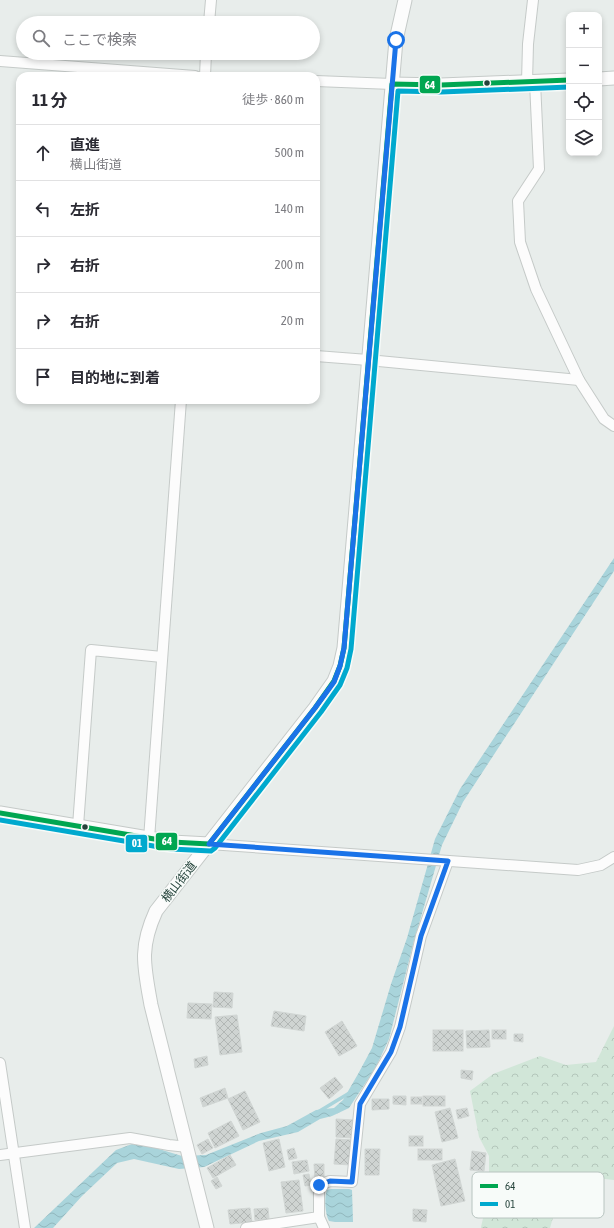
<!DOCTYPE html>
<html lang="ja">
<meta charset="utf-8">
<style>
body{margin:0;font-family:"Asap Condensed","Noto Sans JP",sans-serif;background:#f7f7f7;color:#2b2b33}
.controls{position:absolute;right:12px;top:12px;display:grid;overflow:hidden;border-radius:8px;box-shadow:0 2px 6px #0003}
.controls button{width:36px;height:36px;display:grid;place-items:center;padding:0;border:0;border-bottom:1px solid #e1e1e2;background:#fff;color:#2b2b33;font:20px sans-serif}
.stop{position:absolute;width:12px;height:12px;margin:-9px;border:3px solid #1a73e8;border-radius:50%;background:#fff}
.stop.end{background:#1a73e8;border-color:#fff;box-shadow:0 1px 4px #0008}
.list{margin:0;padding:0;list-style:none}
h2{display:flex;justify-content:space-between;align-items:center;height:52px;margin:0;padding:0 16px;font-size:17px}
h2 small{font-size:13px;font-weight:400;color:#7c7c81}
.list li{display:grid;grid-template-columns:26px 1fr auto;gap:12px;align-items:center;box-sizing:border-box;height:56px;padding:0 16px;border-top:1px solid #e1e1e2}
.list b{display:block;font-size:15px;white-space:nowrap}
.list p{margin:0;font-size:13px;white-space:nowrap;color:#7c7c81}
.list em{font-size:13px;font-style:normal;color:#7c7c81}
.icon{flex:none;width:22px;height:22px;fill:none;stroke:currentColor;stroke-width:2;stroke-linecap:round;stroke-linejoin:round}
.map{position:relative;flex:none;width:614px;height:1228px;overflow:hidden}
.search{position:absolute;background:#fff;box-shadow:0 2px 6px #0003;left:16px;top:16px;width:304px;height:44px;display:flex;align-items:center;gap:10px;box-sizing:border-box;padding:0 14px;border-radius:22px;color:#7c7c81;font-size:15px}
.panel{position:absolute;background:#fff;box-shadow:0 2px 6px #0003;left:16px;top:72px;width:304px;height:332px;border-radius:12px}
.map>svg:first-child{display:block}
.forest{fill:url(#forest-crowns)}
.water{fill:url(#water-waves)}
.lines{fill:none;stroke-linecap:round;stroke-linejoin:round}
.stream{stroke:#a9d4db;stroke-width:3.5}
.building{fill:url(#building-cross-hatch);stroke:#d1d6d4}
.minor-casing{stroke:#c5cac8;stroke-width:12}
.tertiary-casing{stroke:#c5cac8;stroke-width:15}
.minor{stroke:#fcfcfc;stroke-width:10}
.tertiary{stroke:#fcfcfc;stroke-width:13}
.bus-1-casing{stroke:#f7fbf9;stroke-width:8}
.bus-2-casing{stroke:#f7fbf9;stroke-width:8}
.bus-1{stroke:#00a651;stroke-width:5}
.bus-2{stroke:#00a9ce;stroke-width:5}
.route{stroke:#1a73e8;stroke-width:5}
.bus-dot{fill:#24423a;stroke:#f7fbf9;stroke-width:1.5}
.labels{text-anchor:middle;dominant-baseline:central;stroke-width:3;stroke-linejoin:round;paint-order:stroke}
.street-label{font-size:12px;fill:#24423a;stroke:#f7fbf9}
.key{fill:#f7fbf9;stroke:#b8c4c0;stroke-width:1}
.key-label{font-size:11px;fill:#24423a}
.line-badge{stroke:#f7fbf9;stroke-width:1.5}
.badge-label{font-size:11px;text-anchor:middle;font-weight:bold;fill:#fff}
</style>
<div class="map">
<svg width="614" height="1228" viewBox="0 0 614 1228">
<defs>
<pattern id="forest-crowns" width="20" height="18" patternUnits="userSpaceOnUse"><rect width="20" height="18" fill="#d1e6d8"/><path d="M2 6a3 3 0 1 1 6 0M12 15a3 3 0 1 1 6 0" fill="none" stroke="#b3c6ba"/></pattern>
<pattern id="water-waves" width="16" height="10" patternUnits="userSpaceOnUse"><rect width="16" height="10" fill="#a9d4db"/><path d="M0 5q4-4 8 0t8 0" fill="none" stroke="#91b7bd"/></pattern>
<pattern id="building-cross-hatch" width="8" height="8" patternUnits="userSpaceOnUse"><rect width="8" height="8" fill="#cfd4d2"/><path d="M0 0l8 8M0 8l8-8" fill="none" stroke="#b2b7b5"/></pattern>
</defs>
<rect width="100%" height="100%" fill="#e8edeb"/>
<polygon class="forest" points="614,1026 614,1180 596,1178 572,1187 554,1214 550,1228 481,1228 481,1227 489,1192 489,1156 479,1137 470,1091 493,1074 540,1056 566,1065 596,1062"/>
<g class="water">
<polygon points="614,558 614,571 463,802 442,845 414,941 389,1039 376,1067 349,1108 332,1116 320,1119 298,1132 259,1141 204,1167 179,1169 134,1159 117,1163 82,1196 53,1228 34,1228 116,1150 132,1144 149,1146 182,1156 206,1155 261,1133 287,1126 316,1110 334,1108 343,1100 358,1074 372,1048 391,984 407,938 435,839 460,789"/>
<path d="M331,1189H349L352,1190L353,1222H335L329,1221C325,1214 324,1197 327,1190Z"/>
</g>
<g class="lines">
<polyline class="stream" points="318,1112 351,1092"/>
</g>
<g class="building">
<polygon points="214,992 233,993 232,1008 213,1007"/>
<polygon points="188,1003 212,1004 211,1019 187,1018"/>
<polygon points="274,1011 306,1016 304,1031 271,1026"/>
<polygon points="237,1015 242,1052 220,1055 215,1017"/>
<polygon points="342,1021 357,1046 339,1056 325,1032"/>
<rect x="433" y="1030" width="30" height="21"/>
<polygon points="489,1030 490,1047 467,1048 466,1031"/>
<rect x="492" y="1030" width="14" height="9"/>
<polygon points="514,1034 523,1034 523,1042 514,1041"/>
<polygon points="207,1056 208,1065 195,1068 194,1059"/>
<polygon points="461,1070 473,1071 472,1080 461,1078"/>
<polygon points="335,1077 343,1087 329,1099 320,1088"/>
<polygon points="225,1088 228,1098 203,1107 200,1098"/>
<polygon points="245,1091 260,1122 243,1130 228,1099"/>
<polygon points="393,1096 406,1096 406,1105 393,1104"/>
<rect x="423" y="1096" width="22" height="10"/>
<rect x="411" y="1097" width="11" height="7"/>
<polygon points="372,1099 389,1099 389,1109 372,1110"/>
<polygon points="450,1108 458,1138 442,1142 435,1112"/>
<polygon points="467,1108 469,1116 458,1119 456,1110"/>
<polygon points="336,1119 354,1120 353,1138 336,1137"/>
<polygon points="231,1121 239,1136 215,1148 208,1133"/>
<rect x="409" y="1136" width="14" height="10"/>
<polygon points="208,1139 213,1148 202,1154 197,1145"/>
<polygon points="279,1139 285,1167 269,1171 263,1143"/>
<polygon points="336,1139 353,1140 351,1165 334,1164"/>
<polygon points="294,1148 297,1158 289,1160 287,1150"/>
<polygon points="365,1149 380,1149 379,1175 365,1175"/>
<rect x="418" y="1149" width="24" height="11"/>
<polygon points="472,1151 486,1153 484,1171 470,1170"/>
<polygon points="230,1155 236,1165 213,1178 207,1168"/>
<polygon points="455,1159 465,1201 441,1206 432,1165"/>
<polygon points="307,1160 309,1171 294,1174 292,1162"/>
<polygon points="314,1164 324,1164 324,1179 315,1179"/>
<polygon points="309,1174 311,1185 305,1186 303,1175"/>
<polygon points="217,1177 222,1186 216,1189 211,1181"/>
<polygon points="299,1180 303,1211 286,1213 281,1182"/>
<polygon points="250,1208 252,1222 230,1224 228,1210"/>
<polygon points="268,1208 269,1219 255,1220 254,1209"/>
<polygon points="413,1209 427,1210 426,1222 413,1221"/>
</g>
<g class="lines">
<defs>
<g id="minor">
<polyline points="209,23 211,0"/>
<polyline points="0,61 195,76"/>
<polyline points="205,76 206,53"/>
<polyline points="316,81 392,84"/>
<polyline points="527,82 528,44 533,0"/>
<polyline points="535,82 539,169 518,201 520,242 536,289 579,380 604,419 614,426"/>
<polyline points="316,356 368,360 579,380"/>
<polyline points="78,826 91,650 162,657"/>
<polyline points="149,839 181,400"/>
<polyline points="209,844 578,870 601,865 614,857"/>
<polyline points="0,1063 25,1228"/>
<polyline points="0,1155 130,1138 169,1145 188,1147"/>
<polyline points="319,1217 324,1228"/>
<polyline points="246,1228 319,1217 319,1185 330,1181 352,1182 360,1104 391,1052 400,1027 421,936 448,861"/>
</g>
<g id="tertiary">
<polyline points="599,79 614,78"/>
<polyline points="392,84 441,85 569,80"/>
<polyline points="0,813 172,842 209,844"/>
<path d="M207,1228L151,1005C144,966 139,948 156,911L315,708L334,681L340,666L344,648L396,40L405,0"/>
</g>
</defs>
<use href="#minor" class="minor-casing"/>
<use href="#tertiary" class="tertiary-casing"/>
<use href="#minor" class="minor"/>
<use href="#tertiary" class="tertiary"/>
<defs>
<polyline id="bus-1" points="0,813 172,842 209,844 315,708 334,681 340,666 344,648 392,84 441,85 569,80"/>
<polyline id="bus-2" points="0,820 171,849 211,851 215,848 321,712 340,685 347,668 351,649 398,91 441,92 569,87"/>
</defs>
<use href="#bus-1" class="bus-1-casing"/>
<use href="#bus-2" class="bus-2-casing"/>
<use href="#bus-1" class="bus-1"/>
<use href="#bus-2" class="bus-2"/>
</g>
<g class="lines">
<polyline class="route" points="319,1185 330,1181 352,1182 360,1104 391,1052 400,1027 421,936 448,861 209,844 315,708 334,682 340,666 344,648 396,40"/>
</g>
<g class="bus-dot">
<circle cx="487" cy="83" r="3.5"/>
<circle cx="85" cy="827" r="3.5"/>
</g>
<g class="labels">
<g class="street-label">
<text transform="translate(179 882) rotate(-52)">横山街道</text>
</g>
</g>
<rect x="472" y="1172" width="132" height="46" rx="6" class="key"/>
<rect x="480" y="1184" width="18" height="4" fill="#00a651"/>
<rect x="480" y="1202" width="18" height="4" fill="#00a9ce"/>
<g class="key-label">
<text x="505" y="1190">64</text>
<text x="505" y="1208">01</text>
</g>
<g class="line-badge">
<rect x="419" y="75" width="22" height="19" rx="4" fill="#00a651"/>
<rect x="155" y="832" width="23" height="19" rx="4" fill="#00a651"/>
<rect x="125" y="834" width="23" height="19" rx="4" fill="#00a9ce"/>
</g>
<g class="badge-label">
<text x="430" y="89">64</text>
<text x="167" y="845">64</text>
<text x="137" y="847">01</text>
</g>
</svg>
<div class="controls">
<button>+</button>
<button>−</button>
<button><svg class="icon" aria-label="locate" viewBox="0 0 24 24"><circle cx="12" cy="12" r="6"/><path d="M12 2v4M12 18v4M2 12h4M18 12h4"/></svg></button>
<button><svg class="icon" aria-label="layers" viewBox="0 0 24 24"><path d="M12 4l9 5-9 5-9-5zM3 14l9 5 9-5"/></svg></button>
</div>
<div class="stop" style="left:396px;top:40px"></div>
<div class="stop end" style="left:319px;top:1185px"></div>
<div class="search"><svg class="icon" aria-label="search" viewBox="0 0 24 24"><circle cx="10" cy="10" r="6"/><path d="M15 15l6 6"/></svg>ここで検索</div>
<section class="panel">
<h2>11 分<small>徒歩 · 860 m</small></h2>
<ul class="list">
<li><svg class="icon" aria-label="ahead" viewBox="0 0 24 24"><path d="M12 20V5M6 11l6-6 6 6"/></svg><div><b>直進</b><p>横山街道</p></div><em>500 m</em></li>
<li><svg class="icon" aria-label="left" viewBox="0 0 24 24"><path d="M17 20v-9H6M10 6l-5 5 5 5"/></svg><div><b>左折</b></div><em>140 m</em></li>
<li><svg class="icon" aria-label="right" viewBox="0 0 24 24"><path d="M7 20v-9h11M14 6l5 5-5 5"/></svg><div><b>右折</b></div><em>200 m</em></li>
<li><svg class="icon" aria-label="right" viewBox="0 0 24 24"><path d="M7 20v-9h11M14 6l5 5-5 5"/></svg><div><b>右折</b></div><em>20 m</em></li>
<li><svg class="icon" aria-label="arrive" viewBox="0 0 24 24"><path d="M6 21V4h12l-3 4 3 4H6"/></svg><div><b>目的地に到着</b></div></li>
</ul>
</section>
</div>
